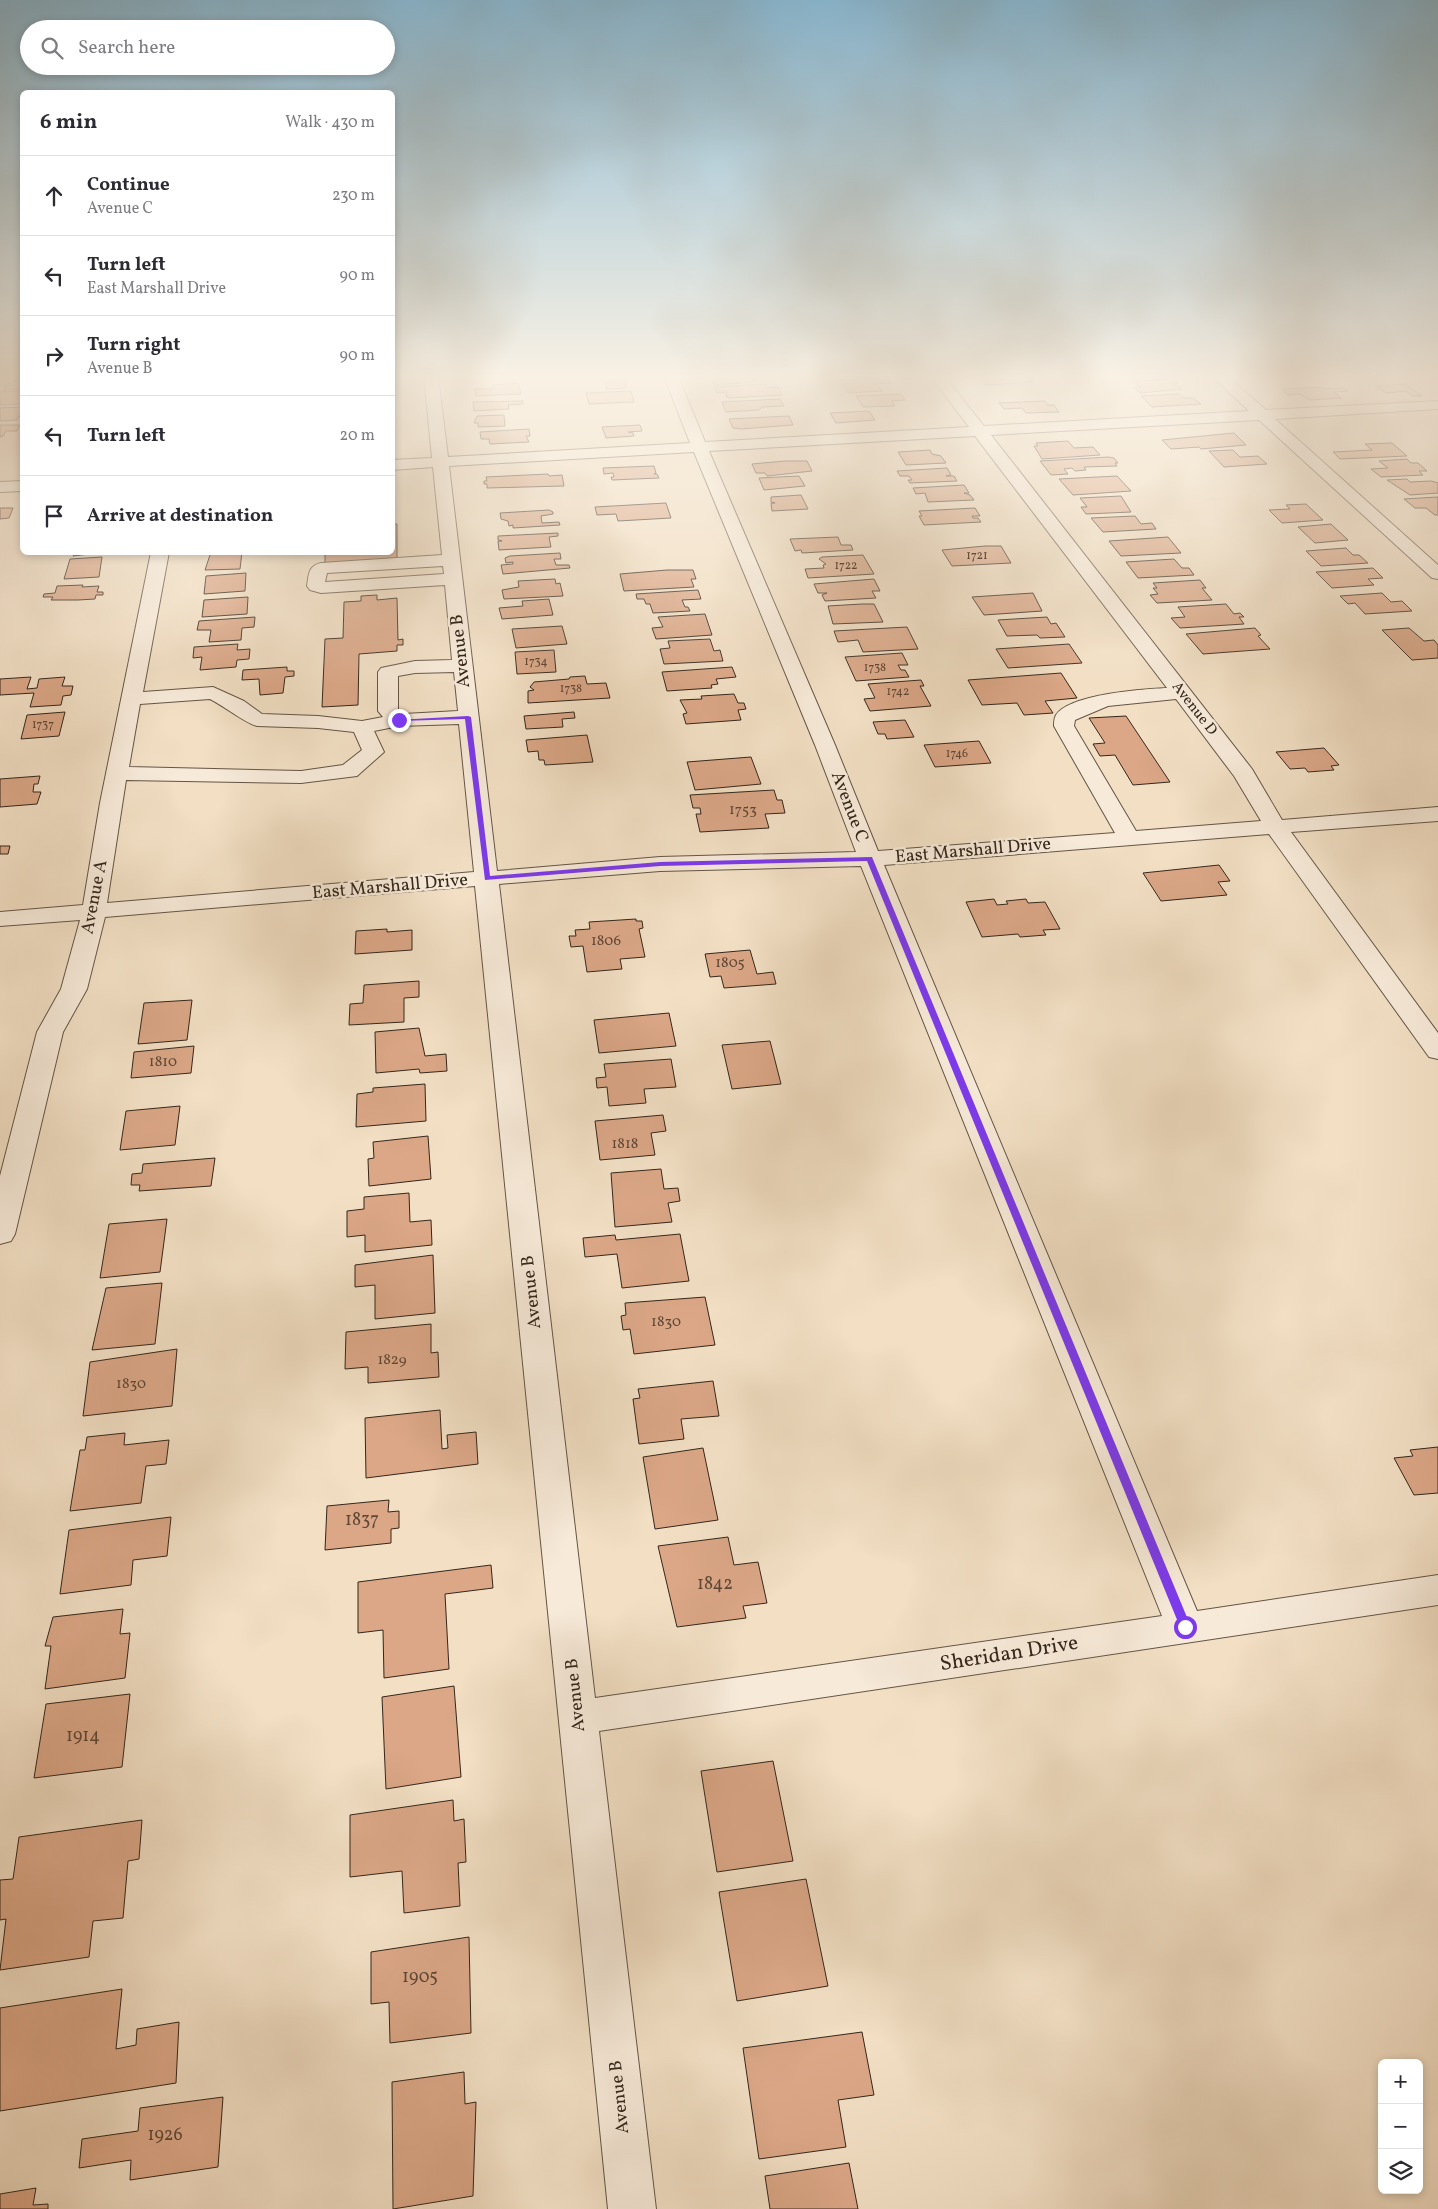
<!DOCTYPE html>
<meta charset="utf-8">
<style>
body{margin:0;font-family:Vollkorn,serif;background:#f2f2f3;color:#2b2b33}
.controls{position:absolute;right:15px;bottom:15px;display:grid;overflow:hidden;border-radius:8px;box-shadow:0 2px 8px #0003}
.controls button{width:45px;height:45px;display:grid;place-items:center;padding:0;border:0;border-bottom:1px solid #e1e1e2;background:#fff;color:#2b2b33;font:25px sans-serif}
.stop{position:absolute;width:15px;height:15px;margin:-11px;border:4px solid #7c3aed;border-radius:50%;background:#fff}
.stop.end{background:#7c3aed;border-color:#fff;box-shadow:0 1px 5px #0008}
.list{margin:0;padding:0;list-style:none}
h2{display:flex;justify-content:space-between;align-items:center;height:65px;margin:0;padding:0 20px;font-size:21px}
h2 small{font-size:16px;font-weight:400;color:#7c7c81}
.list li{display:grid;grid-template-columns:32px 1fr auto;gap:15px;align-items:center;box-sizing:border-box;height:80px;padding:0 20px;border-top:1px solid #e1e1e2}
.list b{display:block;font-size:19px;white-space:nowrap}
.list p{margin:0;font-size:16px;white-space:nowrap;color:#7c7c81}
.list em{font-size:16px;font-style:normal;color:#7c7c81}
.icon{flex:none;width:28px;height:28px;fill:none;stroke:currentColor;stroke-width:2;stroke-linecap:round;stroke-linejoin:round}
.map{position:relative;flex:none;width:1438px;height:2209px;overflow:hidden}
.search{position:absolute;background:#fff;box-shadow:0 2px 8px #0003;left:20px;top:20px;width:375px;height:55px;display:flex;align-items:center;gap:12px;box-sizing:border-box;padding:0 18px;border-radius:28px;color:#7c7c81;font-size:19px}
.panel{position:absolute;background:#fff;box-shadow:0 2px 8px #0003;left:20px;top:90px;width:375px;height:465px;border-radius:8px}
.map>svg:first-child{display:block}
.building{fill:#dba787;stroke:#34271b}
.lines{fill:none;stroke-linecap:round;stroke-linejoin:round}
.minor-casing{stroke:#645545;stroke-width:2}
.minor{fill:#f7ead9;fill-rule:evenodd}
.route{fill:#7c3aed}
.labels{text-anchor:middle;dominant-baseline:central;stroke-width:5;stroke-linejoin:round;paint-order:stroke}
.far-number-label{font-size:12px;fill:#5e4736}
.far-street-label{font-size:15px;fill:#34271b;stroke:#f7ead9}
.number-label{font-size:15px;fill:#5e4736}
.street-label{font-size:18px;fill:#34271b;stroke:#f7ead9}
.near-number-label{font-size:18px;fill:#5e4736}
.near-street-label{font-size:21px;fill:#34271b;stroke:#f7ead9}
</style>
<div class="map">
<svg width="1438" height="2209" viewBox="0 0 1438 2209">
<rect width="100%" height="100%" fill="#f2dfc4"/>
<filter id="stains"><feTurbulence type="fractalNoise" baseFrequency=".004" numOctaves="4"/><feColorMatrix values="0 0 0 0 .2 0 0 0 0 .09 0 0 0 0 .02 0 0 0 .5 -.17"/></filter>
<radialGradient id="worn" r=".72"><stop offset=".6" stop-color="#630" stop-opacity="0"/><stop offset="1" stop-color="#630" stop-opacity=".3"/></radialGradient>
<g class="building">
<polygon points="710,376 743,376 744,378 752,378 754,382 714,385"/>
<polygon points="975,376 1027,376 1033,382 985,385"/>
<polygon points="610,377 626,377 626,388 607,389 605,382 611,381"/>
<polygon points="886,378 890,383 876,384 882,391 848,393 840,380"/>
<polygon points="1174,379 1178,383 1172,383 1182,389 1140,393 1135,388 1141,387 1133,381"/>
<polygon points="19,381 22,381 22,389 3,390 9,383"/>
<polygon points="518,383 521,394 476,396 475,389 493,389 492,385"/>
<polygon points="766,384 767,388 778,387 782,395 730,398 726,397 727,392 717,393 714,387"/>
<polygon points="1405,384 1422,396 1413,396 1406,391 1386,393 1376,386"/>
<polygon points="1323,387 1325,389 1344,388 1349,391 1334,392 1341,398 1310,400 1299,394 1288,395 1281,389"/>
<polygon points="22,391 20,404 0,405 0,392"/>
<polygon points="631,391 634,402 589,404 586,393"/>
<polygon points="901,394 905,400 892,401 895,406 863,407 856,396"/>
<polygon points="1179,394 1184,398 1193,398 1201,404 1152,407 1141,396"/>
<polygon points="780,399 784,406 762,407 759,410 726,412 722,402"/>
<polygon points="523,401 523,404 508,405 509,409 474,411 473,402"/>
<polygon points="1045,401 1048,405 1054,405 1059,412 1026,413 1022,408 1004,409 999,403"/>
<polygon points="22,407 22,416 19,416 17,420 0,421 0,408"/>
<polygon points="869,411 875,420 836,423 830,413"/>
<polygon points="504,415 505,426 478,427 478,423 474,423 477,416"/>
<polygon points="789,416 793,425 741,429 733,428 729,419"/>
<polygon points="0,425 20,425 17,431 6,431 3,436 0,437"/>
<polygon points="640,425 642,431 628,432 633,433 634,436 606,438 602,427"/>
<polygon points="529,429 530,436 526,436 529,442 490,444 489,439 481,439 480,432"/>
<polygon points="1234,433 1246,445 1201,449 1199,447 1171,449 1162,440"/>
<polygon points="1068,441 1074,448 1093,447 1100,455 1042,459 1034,446 1038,446 1036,443"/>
<polygon points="1392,443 1407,456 1340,459 1333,452 1372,450 1365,444"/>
<polygon points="930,450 932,454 941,456 946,463 906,465 898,452"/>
<polygon points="1233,450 1240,457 1258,456 1267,464 1224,467 1209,451"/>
<polygon points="1109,457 1114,458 1118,463 1115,463 1117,466 1084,467 1086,470 1075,471 1072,468 1064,469 1068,474 1051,475 1040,461"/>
<polygon points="1407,459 1411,463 1418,463 1427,471 1419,471 1423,475 1381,477 1371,469 1388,468 1379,461"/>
<polygon points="785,461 807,461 812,471 767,476 765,473 756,473 752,464"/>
<polygon points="654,466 656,473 654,474 657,474 659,478 612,480 611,477 614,477 613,473 604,474 603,468"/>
<polygon points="947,468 951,475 946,476 954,476 957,481 910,483 908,480 912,480 909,476 900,476 897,471"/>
<polygon points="548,474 549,476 562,475 564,486 487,488 487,484 484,484 484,481 487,481 486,477"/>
<polygon points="799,476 805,486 764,490 759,478"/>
<polygon points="1117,476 1131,491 1073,495 1059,479"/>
<polygon points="1407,479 1410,482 1431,481 1438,483 1438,493 1410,495 1387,480"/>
<polygon points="964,485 969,493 964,493 970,495 974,500 928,502 925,493 916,494 913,488"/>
<polygon points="801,495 808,509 772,511 771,503 775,503 771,502 771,497"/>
<polygon points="1121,496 1131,512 1086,514 1081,507 1087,507 1080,498"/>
<polygon points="1438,497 1438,515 1435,515 1426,508 1415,508 1404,499"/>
<polygon points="666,503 671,518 618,521 616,514 597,515 595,507"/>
<polygon points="1306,504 1323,520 1282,523 1269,510 1290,509 1286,505"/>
<polygon points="0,508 13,508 9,518 0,519"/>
<polygon points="975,508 980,516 972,516 973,518 978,518 981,522 924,525 919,516 922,516 919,511"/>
<polygon points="549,510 553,512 553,514 541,516 542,523 559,522 560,525 513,528 513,525 509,526 508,521 501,519 500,513"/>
<polygon points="1135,516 1141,524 1152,523 1156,529 1103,532 1091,518"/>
<polygon points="392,524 397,524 397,561 325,565 325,552 392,552"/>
<polygon points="1331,524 1348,540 1315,543 1298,527"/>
<polygon points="558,533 558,536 549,537 551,547 499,550 498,541 502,541 498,540 498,536"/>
<polygon points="838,537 841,545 851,545 853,550 802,553 801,550 795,551 790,539"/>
<polygon points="1168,537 1181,553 1121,556 1109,541"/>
<polygon points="985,546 1001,546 1011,563 952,566 942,550"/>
<polygon points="1346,548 1353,555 1359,555 1368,563 1321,566 1306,551"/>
<polygon points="74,552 105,552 73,556"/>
<polygon points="211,552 242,552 240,569 205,570"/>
<polygon points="560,553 561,559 554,559 556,565 569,565 570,568 503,574 501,565 513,564 513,562 506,563 505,558 510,556"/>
<polygon points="863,555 874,574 808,578 805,569 824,568 823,565 826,564 819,559 822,557"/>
<polygon points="102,557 99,577 64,579 70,559"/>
<polygon points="1174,559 1182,568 1189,568 1194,575 1138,578 1126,562"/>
<polygon points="1373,568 1383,578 1368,579 1374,585 1332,588 1316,572"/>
<polygon points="667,570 693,570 696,579 691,579 694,587 624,591 620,574"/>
<polygon points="246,573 245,591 204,594 206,576"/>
<polygon points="555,579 556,584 560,583 563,596 504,599 502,590 519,587 518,581"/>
<polygon points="874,579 880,591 872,591 876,598 825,601 822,595 827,593 818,593 814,584"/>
<polygon points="1200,580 1206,588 1202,588 1212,600 1157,603 1150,595 1158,594 1153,588 1157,588 1153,583"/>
<polygon points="83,585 82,587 99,586 97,592 103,592 103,595 96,595 95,599 78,600 51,600 53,597 43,597 44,594 55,593 57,586"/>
<polygon points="698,590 701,599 682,600 685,607 688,607 690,611 653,613 650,604 646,604 644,599 637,599 636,594"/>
<polygon points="1033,593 1042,611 984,615 972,597"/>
<polygon points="1382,593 1391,602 1402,601 1412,611 1365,614 1355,603 1348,604 1340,596"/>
<polygon points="377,595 377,600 397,598 398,640 403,639 403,645 397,645 397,651 359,654 358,705 322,707 325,639 343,638 344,602 361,601 361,596"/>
<polygon points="248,597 247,614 202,617 204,600"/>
<polygon points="549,599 553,615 502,619 499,608 523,606 522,601"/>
<polygon points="862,604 874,604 883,622 833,624 828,606"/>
<polygon points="1226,604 1234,614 1240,613 1244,617 1239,617 1244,624 1180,628 1171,618 1185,617 1178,607"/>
<polygon points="705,614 712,635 656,639 652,628 663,627 658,617"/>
<polygon points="255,617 254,627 242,628 241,640 209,642 211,630 197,630 199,621"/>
<polygon points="1047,617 1051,624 1056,623 1065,637 1040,638 1037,635 1007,636 998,620"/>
<polygon points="562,626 567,644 516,648 512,629"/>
<polygon points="907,627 918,649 863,652 858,640 838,642 834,631"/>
<polygon points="1255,628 1261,635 1258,636 1270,649 1203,654 1186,634"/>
<polygon points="1409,628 1424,641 1434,640 1438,645 1438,658 1412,660 1382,630"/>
<polygon points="710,639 714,651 720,650 723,661 664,664 660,649 670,648 668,641"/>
<polygon points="238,644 237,650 250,649 249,659 237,660 236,667 200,670 202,657 193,658 194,647"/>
<polygon points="1069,644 1082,663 1008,668 996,649"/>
<polygon points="554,650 556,672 517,674 515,652"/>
<polygon points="902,653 908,665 898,665 901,670 905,670 909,677 856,681 845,657"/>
<polygon points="287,667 287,671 294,671 294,676 285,677 283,693 260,695 259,679 242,680 243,670"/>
<polygon points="732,667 736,677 716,679 718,684 711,685 712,688 667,691 662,672"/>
<polygon points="1061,673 1077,698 1045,701 1053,713 1024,715 1017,703 982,705 968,680"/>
<polygon points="585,676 587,684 606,683 610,698 528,703 528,691 534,690 530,687 534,682 569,679 570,677"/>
<polygon points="31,677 27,689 37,688 39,679 65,677 62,686 73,686 71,695 63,696 61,705 30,707 34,693 0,695 0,679"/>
<polygon points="921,680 924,686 920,686 931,706 870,711 864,699 875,698 868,684"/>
<polygon points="734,694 738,703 744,703 746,709 738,710 741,720 686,724 683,714 687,713 680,700 702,699 701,696"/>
<polygon points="65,712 59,736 21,739 27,715"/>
<polygon points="574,712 575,718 562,719 563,727 526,729 524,716"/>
<polygon points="1126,716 1170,782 1133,785 1115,755 1100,756 1093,744 1105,743 1089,718"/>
<polygon points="905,720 914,737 887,739 885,734 878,734 873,722"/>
<polygon points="587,735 593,762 545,765 544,760 539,760 538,751 528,752 526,740"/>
<polygon points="979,741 991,763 935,767 924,745"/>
<polygon points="1324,748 1339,765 1331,766 1334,770 1308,772 1305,768 1290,769 1276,752"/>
<polygon points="751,757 761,784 695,790 687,762"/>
<polygon points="40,776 38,784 34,784 33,792 41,792 37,804 0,807 0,779"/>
<polygon points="774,790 777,800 782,800 785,813 765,814 769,828 700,832 696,814 701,814 700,808 693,808 690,795"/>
<polygon points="0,846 10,846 8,854 0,854"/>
<polygon points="1219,865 1230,881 1218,882 1227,895 1161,901 1143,873"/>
<polygon points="994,899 997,905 1008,904 1006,901 1026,899 1028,903 1045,902 1060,929 1043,930 1046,935 1020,937 1018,934 982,937 966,902"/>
<polygon points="636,919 636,921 642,921 643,928 639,929 645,957 620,959 622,969 587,972 583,946 571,947 569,936 576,936 575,930 590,929 589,922"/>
<polygon points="387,929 387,932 412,930 412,950 355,954 356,931"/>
<polygon points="750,950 757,974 773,972 776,984 724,988 721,976 710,977 705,954"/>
<polygon points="419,981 419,997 404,998 404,1022 349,1025 350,1004 363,1003 364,985"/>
<polygon points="192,1000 187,1040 138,1044 144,1003"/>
<polygon points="669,1013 676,1046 599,1053 594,1020"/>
<polygon points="419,1028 425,1056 446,1054 447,1071 420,1073 419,1069 376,1073 375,1032"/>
<polygon points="770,1041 781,1084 732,1089 722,1045"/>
<polygon points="194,1046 191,1073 131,1078 134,1052"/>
<polygon points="671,1059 676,1087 644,1089 646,1103 609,1106 607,1087 597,1088 596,1078 606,1077 604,1064"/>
<polygon points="425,1084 426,1121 356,1127 357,1094 373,1092 373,1088"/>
<polygon points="180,1106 175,1145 120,1150 126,1111"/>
<polygon points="663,1115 666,1131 651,1133 655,1155 600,1160 595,1121"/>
<polygon points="428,1136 431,1179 369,1186 368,1159 374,1158 373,1142"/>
<polygon points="215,1158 211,1186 139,1191 140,1185 131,1185 132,1174 142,1173 143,1164"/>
<polygon points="661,1169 664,1189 678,1188 680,1201 668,1203 672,1222 615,1227 611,1173"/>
<polygon points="409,1193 410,1222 431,1220 432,1245 365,1252 365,1235 347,1237 347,1211 364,1209 364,1197"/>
<polygon points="167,1219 160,1272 100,1278 109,1224"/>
<polygon points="680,1234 689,1281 622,1288 617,1254 585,1257 583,1238 615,1235 616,1240"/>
<polygon points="433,1255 435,1313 375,1319 375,1285 355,1287 355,1265"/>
<polygon points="162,1283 155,1344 92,1350 106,1288"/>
<polygon points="705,1297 715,1345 634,1354 630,1329 623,1330 621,1316 626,1315 625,1303"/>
<polygon points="431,1324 431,1353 438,1352 439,1377 368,1383 368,1367 345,1369 346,1332"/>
<polygon points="177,1349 172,1406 83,1416 90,1362"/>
<polygon points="713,1381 719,1416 681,1419 684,1439 639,1444 633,1399 640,1398 638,1389"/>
<polygon points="440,1410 442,1449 448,1448 447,1435 476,1432 478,1464 366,1478 365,1418"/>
<polygon points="125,1433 124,1445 169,1440 166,1464 146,1466 141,1503 70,1511 80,1450 85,1450 87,1437"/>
<polygon points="1438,1447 1438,1493 1414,1495 1394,1458 1413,1456 1410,1450"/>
<polygon points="703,1448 718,1520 655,1529 643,1457"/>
<polygon points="389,1500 388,1512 399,1511 399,1528 391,1529 391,1543 325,1550 327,1506"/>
<polygon points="171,1517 167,1556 133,1560 131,1585 60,1594 69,1530"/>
<polygon points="728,1537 734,1565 758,1562 767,1603 743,1606 746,1618 677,1627 658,1546"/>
<polygon points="491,1565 493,1588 445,1594 449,1669 384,1678 383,1630 358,1633 358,1582"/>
<polygon points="123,1609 120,1634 130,1633 125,1678 45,1689 51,1646 45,1646 53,1617"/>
<polygon points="454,1686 461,1777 386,1789 382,1697"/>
<polygon points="130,1694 122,1767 34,1778 46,1704"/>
<polygon points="773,1761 793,1861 717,1872 701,1771"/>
<polygon points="453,1800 454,1821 464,1819 466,1862 458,1863 460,1906 404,1913 402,1871 350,1877 350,1815"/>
<polygon points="142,1820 139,1859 128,1861 123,1918 93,1921 89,1957 0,1970 6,1919 0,1920 0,1880 13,1879 19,1837"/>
<polygon points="806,1879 828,1986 737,2001 719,1892"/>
<polygon points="469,1937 471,2033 390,2043 389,2002 371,2004 371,1952"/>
<polygon points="122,1989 116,2049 136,2045 137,2029 179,2022 176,2083 0,2111 0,2008"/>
<polygon points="862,2032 874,2095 838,2100 846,2147 759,2159 743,2048"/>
<polygon points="464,2072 465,2104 476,2102 473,2196 393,2209 392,2082"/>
<polygon points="223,2097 218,2167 130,2180 131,2160 79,2168 82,2139 138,2131 140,2108"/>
<polygon points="849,2163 858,2209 770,2209 765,2176"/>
<polygon points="36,2188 33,2205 48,2204 48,2209 0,2209 0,2194"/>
</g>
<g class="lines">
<defs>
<g id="minor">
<path d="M424,376H438L448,457L690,443L664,376H678L705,442L969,427L930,376H944L984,426L1249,411L1212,376H1227L1266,410L1438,401V409L1275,419L1438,565V579L1432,578L1259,420L991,435L1252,769L1282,820L1438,807V821L1291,832L1438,1033V1059L1429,1057L1269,834L884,865L1197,1611L1438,1575V1605L599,1731L656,2209H608L475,886L105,917L87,989L63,1032L15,1234L11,1241L0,1244V1176L37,1032L61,989L80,920L0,926V912L83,905L100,803L151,552H169L143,692L213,687L244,701L262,714L318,716L362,721L383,717L378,711V672L381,668L415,661L452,660L445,585L321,593L310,590L307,586C309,574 308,566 321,563L442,555L433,467L392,470V460L432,458ZM975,436L1167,688C1144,689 1070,694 1056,715C1054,718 1054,722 1054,726L1115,833L878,851L835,745L709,451ZM694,452L815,745L856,852L660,857L497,871L449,466ZM443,566L444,574L325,582L327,573ZM454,672L458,711L404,714L398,709V676L415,673ZM210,699C224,706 245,723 257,726L318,728L354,732L362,750L343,765L301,771L129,767L140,704ZM1176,699L1234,776L1261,821L1136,831L1074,726L1075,720L1108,706ZM459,724L474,872L107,903L126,780L301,783L357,776L384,752L374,731L399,726ZM861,866L1162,1616L595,1698L499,884L660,871Z"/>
<polygon points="22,481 22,491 0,492 0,482"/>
</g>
</defs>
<use href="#minor" class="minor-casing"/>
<use href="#minor" class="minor"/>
</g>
<linearGradient id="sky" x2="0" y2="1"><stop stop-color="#89b8d2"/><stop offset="0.55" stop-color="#f9f1e4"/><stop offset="1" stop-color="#f9f1e4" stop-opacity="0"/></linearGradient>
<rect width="1438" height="685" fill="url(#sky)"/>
<polygon class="route" points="468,716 471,717 490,876 660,862 872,857 1191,1627 1189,1630 1182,1630 1180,1627 867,861 660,866 485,880 465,719 399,721 396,720"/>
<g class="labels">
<g class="far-number-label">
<text x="977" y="556">1721</text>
<text x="846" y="566">1722</text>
<text x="536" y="662">1734</text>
<text x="875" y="668">1738</text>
<text x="571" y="689">1738</text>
<text x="898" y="692">1742</text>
<text x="43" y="725">1737</text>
<text x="957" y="754">1746</text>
</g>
<g class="far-street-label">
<text transform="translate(1194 709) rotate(52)">Avenue D</text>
</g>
<g class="number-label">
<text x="743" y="810">1753</text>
<text x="606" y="941">1806</text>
<text x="730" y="963">1805</text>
<text x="163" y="1062">1810</text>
<text x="625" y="1144">1818</text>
<text x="666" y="1322">1830</text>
<text x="392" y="1360">1829</text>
<text x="131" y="1384">1830</text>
</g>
<g class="street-label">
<text transform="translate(461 651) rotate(-96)">Avenue B</text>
<text transform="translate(849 807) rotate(69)">Avenue C</text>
<text transform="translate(973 851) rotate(-5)">East Marshall Drive</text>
<text transform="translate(390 887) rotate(-5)">East Marshall Drive</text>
<text transform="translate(95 897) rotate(-79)">Avenue A</text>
<text transform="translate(532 1292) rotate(-96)">Avenue B</text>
<text transform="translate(576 1695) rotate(-96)">Avenue B</text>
<text transform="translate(620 2097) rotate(-96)">Avenue B</text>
</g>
<g class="near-number-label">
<text x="362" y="1520">1837</text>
<text x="715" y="1584">1842</text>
<text x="83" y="1736">1914</text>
<text x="420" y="1977">1905</text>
<text x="165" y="2135">1926</text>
</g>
<g class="near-street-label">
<text transform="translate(1009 1654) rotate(-9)">Sheridan Drive</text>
</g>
</g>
<rect width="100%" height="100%" filter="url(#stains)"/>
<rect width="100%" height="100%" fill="url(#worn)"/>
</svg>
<div class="controls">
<button>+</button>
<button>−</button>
<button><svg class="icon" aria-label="layers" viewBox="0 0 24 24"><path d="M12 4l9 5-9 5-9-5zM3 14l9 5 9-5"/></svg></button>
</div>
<div class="stop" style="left:1185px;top:1627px"></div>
<div class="stop end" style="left:399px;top:720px"></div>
<div class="search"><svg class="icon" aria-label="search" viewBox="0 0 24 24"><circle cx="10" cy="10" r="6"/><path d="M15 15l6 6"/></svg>Search here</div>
<section class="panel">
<h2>6 min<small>Walk · 430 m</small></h2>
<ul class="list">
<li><svg class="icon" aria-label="ahead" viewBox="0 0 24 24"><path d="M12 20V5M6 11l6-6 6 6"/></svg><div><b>Continue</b><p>Avenue C</p></div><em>230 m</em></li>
<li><svg class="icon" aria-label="left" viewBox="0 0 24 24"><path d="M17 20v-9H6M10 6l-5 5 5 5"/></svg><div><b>Turn left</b><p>East Marshall Drive</p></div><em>90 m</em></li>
<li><svg class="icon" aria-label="right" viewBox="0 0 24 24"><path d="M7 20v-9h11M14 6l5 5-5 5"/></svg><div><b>Turn right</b><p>Avenue B</p></div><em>90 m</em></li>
<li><svg class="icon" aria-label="left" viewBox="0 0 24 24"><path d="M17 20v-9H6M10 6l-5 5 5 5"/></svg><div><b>Turn left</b></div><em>20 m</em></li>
<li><svg class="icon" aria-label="arrive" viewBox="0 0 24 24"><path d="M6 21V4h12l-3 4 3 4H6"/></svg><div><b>Arrive at destination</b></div></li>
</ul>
</section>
</div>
